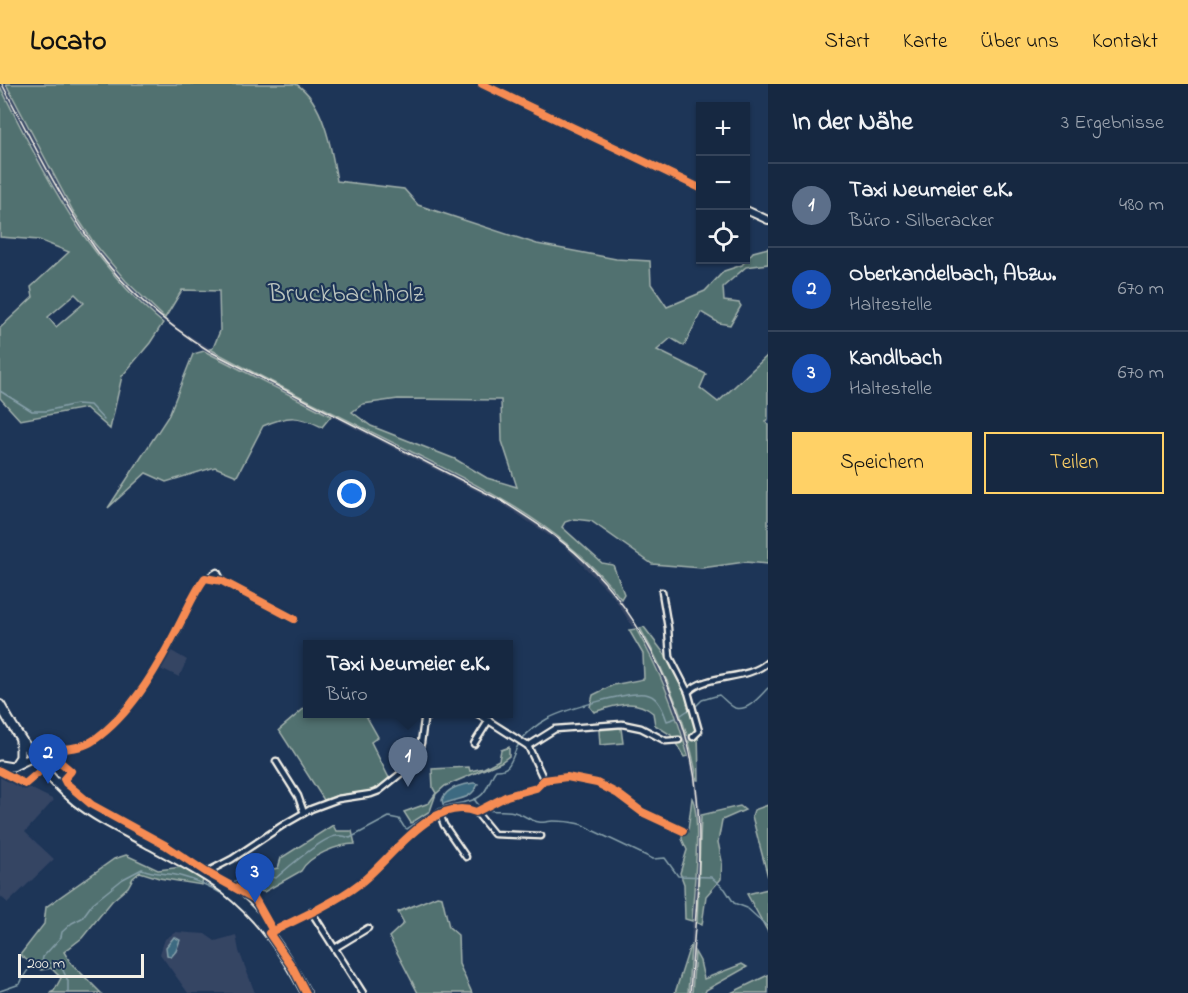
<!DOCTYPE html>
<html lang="de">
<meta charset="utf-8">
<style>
body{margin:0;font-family:"Indie Flower",sans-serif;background:#1f3048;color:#f1f3f6}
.controls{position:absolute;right:18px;top:18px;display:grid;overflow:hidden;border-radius:0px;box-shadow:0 2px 4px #0004}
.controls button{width:54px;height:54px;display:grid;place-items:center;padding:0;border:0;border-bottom:2px solid #35445a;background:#162841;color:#f1f3f6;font:30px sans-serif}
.scale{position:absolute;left:18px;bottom:15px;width:126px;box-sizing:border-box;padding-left:6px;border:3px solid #f4f1e8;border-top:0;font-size:16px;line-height:21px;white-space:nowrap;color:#f4f1e8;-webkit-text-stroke:4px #1d3557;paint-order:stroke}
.you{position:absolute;left:352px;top:410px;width:21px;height:21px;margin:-15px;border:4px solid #fff;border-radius:50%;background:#1a73e8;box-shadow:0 0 0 9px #1a73e833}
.badge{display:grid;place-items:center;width:39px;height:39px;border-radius:50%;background:#ffd166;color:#fff;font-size:20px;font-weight:700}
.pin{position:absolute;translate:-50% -50px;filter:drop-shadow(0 2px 3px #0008)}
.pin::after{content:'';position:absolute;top:32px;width:21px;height:18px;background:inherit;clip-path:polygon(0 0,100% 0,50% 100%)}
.popup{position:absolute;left:303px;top:556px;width:210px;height:78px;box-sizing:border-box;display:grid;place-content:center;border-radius:0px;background:#162841;filter:drop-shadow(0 2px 4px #0005);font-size:20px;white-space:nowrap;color:#9ea6b1}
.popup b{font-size:22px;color:#f1f3f6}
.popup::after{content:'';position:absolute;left:50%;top:100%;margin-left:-12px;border:12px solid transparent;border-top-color:#162841}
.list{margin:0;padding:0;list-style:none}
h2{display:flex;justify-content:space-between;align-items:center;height:78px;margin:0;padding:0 24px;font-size:26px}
h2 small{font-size:20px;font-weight:400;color:#9ea6b1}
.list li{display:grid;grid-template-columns:39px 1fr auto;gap:18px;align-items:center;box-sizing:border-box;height:84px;padding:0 24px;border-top:2px solid #35445a}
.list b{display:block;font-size:22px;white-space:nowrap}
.list p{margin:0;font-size:20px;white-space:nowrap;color:#9ea6b1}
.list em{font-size:20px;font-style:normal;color:#9ea6b1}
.actions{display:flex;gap:12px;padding:18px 24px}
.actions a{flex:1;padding:14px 0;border:2px solid #ffd166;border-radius:0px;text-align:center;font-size:21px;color:#ffd166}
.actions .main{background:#ffd166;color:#111}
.icon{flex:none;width:33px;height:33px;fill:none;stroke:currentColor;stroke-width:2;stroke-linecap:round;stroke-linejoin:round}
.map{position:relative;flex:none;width:768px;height:909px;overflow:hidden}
header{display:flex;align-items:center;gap:36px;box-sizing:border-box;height:84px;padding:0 30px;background:#ffd166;color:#111}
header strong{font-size:28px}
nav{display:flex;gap:33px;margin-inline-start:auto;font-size:21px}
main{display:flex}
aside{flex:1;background:#162841}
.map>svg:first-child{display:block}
.built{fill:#344464}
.green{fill:#517170;stroke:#a2b1ac;stroke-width:1.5;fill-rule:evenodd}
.water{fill:#3e6a81;stroke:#87a0aa;stroke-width:1.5}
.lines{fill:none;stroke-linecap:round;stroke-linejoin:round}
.stream{stroke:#87a0aa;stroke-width:1.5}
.minor-tunnel{stroke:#3d516d;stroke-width:4.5;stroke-dasharray:4.5 2;stroke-linecap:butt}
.minor-casing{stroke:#f4f1e8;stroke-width:9}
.tertiary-casing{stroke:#f4f1e8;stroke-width:10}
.secondary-casing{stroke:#f4f1e8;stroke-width:11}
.primary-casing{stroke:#f4f1e8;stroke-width:12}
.minor{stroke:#1d3557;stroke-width:4.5}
.tertiary{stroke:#1d3557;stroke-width:6}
.secondary{stroke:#1d3557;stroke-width:7}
.primary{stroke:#1d3557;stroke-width:8}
.rail{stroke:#f4f1e8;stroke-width:1.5}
.cycleway-casing{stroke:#1d3557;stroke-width:11}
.cycleway{stroke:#f68b52;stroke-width:8}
.labels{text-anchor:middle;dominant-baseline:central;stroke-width:4.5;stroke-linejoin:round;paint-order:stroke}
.park-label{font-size:26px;fill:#bbc4be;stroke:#1d3557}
</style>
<header>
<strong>Locato</strong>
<nav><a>Start</a><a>Karte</a><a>Über uns</a><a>Kontakt</a></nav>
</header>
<main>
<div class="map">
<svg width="768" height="909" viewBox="0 0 768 909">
<rect width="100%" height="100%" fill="#1d3557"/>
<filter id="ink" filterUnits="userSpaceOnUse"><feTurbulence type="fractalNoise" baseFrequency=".0167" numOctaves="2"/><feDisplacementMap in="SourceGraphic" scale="12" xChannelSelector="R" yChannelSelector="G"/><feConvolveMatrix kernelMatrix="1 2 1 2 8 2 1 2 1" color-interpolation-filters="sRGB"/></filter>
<g filter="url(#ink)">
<g class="built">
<polygon points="0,0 6,0 73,127 94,159 126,197 165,234 185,249 235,279 504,415 551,445 568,459 609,500 621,515 657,574 672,607 691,666 696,689 701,731 700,761 692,909 688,909 697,756 696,721 693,692 672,620 649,568 613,512 564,462 504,421 204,267 142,221 88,160 43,84"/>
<polygon points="168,565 187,576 179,593 167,587 156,586"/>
<polygon points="0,689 54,716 25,748 54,775 8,819 0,812"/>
<polygon points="176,848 205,850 215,857 236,851 239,867 255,909 188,909 160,870 165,855"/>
</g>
<g class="green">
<path d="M6,0H296C324,17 332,67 337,97L404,105L418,121L537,160L616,175L650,177L651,200L667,223L705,207L724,187L742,181L753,168L768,164V180L746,183L723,203L724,217L739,219L741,222L730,241L719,239L701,228L684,262L671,254L657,266L706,290L700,304L718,318L768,271V335L765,337L768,341V480L745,478L702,484L652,480L591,437L574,435L565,438L562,443L602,479L613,481L624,510L621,515C565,443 489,407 410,367C343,334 275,301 210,265L213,264L220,247L219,207L182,206L165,234L126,197L94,159L73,127ZM398,315L501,316L502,357L517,403L487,394L455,375L371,342L352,328L363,320Z"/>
<path d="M0,2C43,88 87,177 163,239L150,259L122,292L110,345L86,324L20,336L0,314V244L33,213L31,203L69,168L39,156L0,153ZM75,210L84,219L56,243L48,233Z"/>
<path d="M204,267L331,332L322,343C297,331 289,331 263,342L237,392L215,383L166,398L146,389L108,424L169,331L193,270Z"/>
<path d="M644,543L666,572L690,618L698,645L699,696H697C689,642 667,591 640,544Z"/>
<path d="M636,545C659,585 676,627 688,672L684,673L671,651L655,641L653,629C635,614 615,621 594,628L590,623L593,611L613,601L644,595L643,570L629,546Z"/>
<polygon points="307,622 308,630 365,630 378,653 371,658 390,696 372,708 338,711 324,716 279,646"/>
<polygon points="621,644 623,659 600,661 599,646"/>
<polygon points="509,663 509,672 501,678 445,702 436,710 430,727 411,739 404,728 429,719 436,709 433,704 432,685 469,683 470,687 484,684 499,676 501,666"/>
<path d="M692,714C702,732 693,812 692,837L685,835L684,800L680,789L687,766L682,755L683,747L688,746Z"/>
<polygon points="768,721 768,793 752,732 754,726"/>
<polygon points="740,722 745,726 722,736 718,758 722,777 721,795 706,812 702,841 697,839 701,731"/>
<path d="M333,741L336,747H352L355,760C339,760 308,772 301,787L264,808L241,802L242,789L251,783L259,788L278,784L281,774Z"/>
<polygon points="126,771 158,786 182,783 203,794 202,801 159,794 140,788 133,794 128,803 112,817 82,854 64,868 70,878 101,909 50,909 54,907 61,894 51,884 41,886 20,871 44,840 46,823 114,775"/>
<polygon points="768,805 768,848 747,810"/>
<polygon points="437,812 442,813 449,843 458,851 459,880 472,909 418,909 389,853 404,839 398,828"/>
<polygon points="691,862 688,909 675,909 689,865"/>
<polygon points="695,868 700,877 704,895 742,880 747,883 706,906 705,909 692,909"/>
<polygon points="768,891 768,909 731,909"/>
</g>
<g class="water">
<path d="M474,699L478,700C472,716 458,714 443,720L442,716C447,703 461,701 474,699Z"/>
<polygon points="174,853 180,856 176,867 171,873 167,871 166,863"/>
</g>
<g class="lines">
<g class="stream">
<polyline points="0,307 32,327 46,327 76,320 90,321 104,336"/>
<path d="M696,622L702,616L719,611C724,615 730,622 735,624C748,628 760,612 768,604"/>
<polyline points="681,631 690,625"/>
<path d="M522,655C529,647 538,640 547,635C564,626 633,605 649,611C659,614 664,628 667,637L676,634"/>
<path d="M474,715C487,735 499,722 517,729C524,731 531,737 539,738C543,739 548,737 553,737C567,737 583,738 594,747L653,775L665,774L678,792L711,793L725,805L734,819L747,824L768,843"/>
<path d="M434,728C449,717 465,722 479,713C489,707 489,694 496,686C513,687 511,671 519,660"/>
<path d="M232,799L244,792L265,795L271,793L276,794C287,784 322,754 336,752C341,751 345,752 350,754L389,733L399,735L404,743L407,745L430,730"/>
<path d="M42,878L43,873L61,853L62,848L72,839L82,834L93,819L123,795L142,785C155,791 167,788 180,792C195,796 207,800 220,809L222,807"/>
<path d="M0,907L20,900C29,878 38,877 60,880L68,897V909"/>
</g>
<polyline class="minor-tunnel" points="679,656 693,653"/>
<defs>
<g id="minor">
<polyline points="209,493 217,488 222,497"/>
<polyline points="662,508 668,544 670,573 688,608 699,647 693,653"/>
<path d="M688,608C709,588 746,598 768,578"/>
<polyline points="478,630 528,662 544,696"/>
<polyline points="474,660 489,636"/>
<polyline points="399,661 396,666 406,685"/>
<polyline points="528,662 555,645 622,640 641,644 666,657 679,656"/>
<path d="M34,673C52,660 77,669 94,656C131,627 156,587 177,547C186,529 193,510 205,494L222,497L294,535"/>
<polyline points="276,677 298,712 304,729"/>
<polyline points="476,728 494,750 541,752"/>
<polyline points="440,730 444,741 466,773"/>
<polyline points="203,790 232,775 283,741 311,725 338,715 371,710 379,707 410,682 416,675 421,659 424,636 430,630"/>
<polyline points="226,806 233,802 255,815 273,847"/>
<polyline points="311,827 363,909"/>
<path d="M269,849C296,836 336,818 359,800C389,778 432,710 476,728L507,712L536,704L544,696L567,693L597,699L618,710L642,728L683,747"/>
<polyline points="335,864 368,844"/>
</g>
<g id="tertiary">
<polyline points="482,0 700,104"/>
<polyline points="746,126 768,136"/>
</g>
<g id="secondary">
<polyline points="0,681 12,683 33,673"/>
<polyline points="14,682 20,673 20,655"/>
</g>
<path id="primary" d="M0,621C21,658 43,690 76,717C97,734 123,746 147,759C173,773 201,787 225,805C261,833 285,869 306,909"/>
</defs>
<use href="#minor" class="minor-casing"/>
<use href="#tertiary" class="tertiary-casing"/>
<use href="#secondary" class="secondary-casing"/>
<use href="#primary" class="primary-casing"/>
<use href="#minor" class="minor"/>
<use href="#tertiary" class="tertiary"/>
<use href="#secondary" class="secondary"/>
<use href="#primary" class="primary"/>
<path class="rail" d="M2,0C31,55 59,113 95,164C126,207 167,241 211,268L502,417C530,435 559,453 583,476C644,533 690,630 697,713C703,775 694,847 690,909"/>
<defs>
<g id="cycleway">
<polyline points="482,0 700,104"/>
<path d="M33,673C51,661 76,669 94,656C131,630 156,586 176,547C186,529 193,510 205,494L222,497L294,535"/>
<polyline points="0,687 25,700 53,676 59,677 71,687 64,695 66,699 92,721 165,761 206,788 255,815 273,847"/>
<path d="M306,909L293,884L269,849C296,836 336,818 359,800C389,778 432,710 476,728L507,712L536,704L544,696L567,693L597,699L618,710L642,728L683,747"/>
</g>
</defs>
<use href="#cycleway" class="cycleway-casing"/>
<use href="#cycleway" class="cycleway"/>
</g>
</g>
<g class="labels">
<g class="park-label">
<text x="346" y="211">Bruckbachholz</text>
</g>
</g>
</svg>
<div class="controls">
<button>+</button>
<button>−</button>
<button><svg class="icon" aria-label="locate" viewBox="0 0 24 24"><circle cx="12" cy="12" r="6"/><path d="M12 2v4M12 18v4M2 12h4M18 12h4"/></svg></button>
</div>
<div class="scale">200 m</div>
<div class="you"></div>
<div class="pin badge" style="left:408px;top:703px;background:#5c6f8a">1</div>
<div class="popup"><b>Taxi Neumeier e.K.</b>Büro</div>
<div class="pin badge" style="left:48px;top:700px;background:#1a4fb4">2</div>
<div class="pin badge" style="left:255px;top:819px;background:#1a4fb4">3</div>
</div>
<aside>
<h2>In der Nähe<small>3 Ergebnisse</small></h2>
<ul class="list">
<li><span class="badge" style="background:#5c6f8a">1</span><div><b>Taxi Neumeier e.K.</b><p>Büro · Silberacker</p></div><em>480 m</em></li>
<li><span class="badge" style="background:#1a4fb4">2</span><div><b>Oberkandelbach, Abzw.</b><p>Haltestelle</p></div><em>670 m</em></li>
<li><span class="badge" style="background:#1a4fb4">3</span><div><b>Kandlbach</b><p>Haltestelle</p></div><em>670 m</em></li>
</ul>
<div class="actions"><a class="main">Speichern</a><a>Teilen</a></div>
</aside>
</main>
